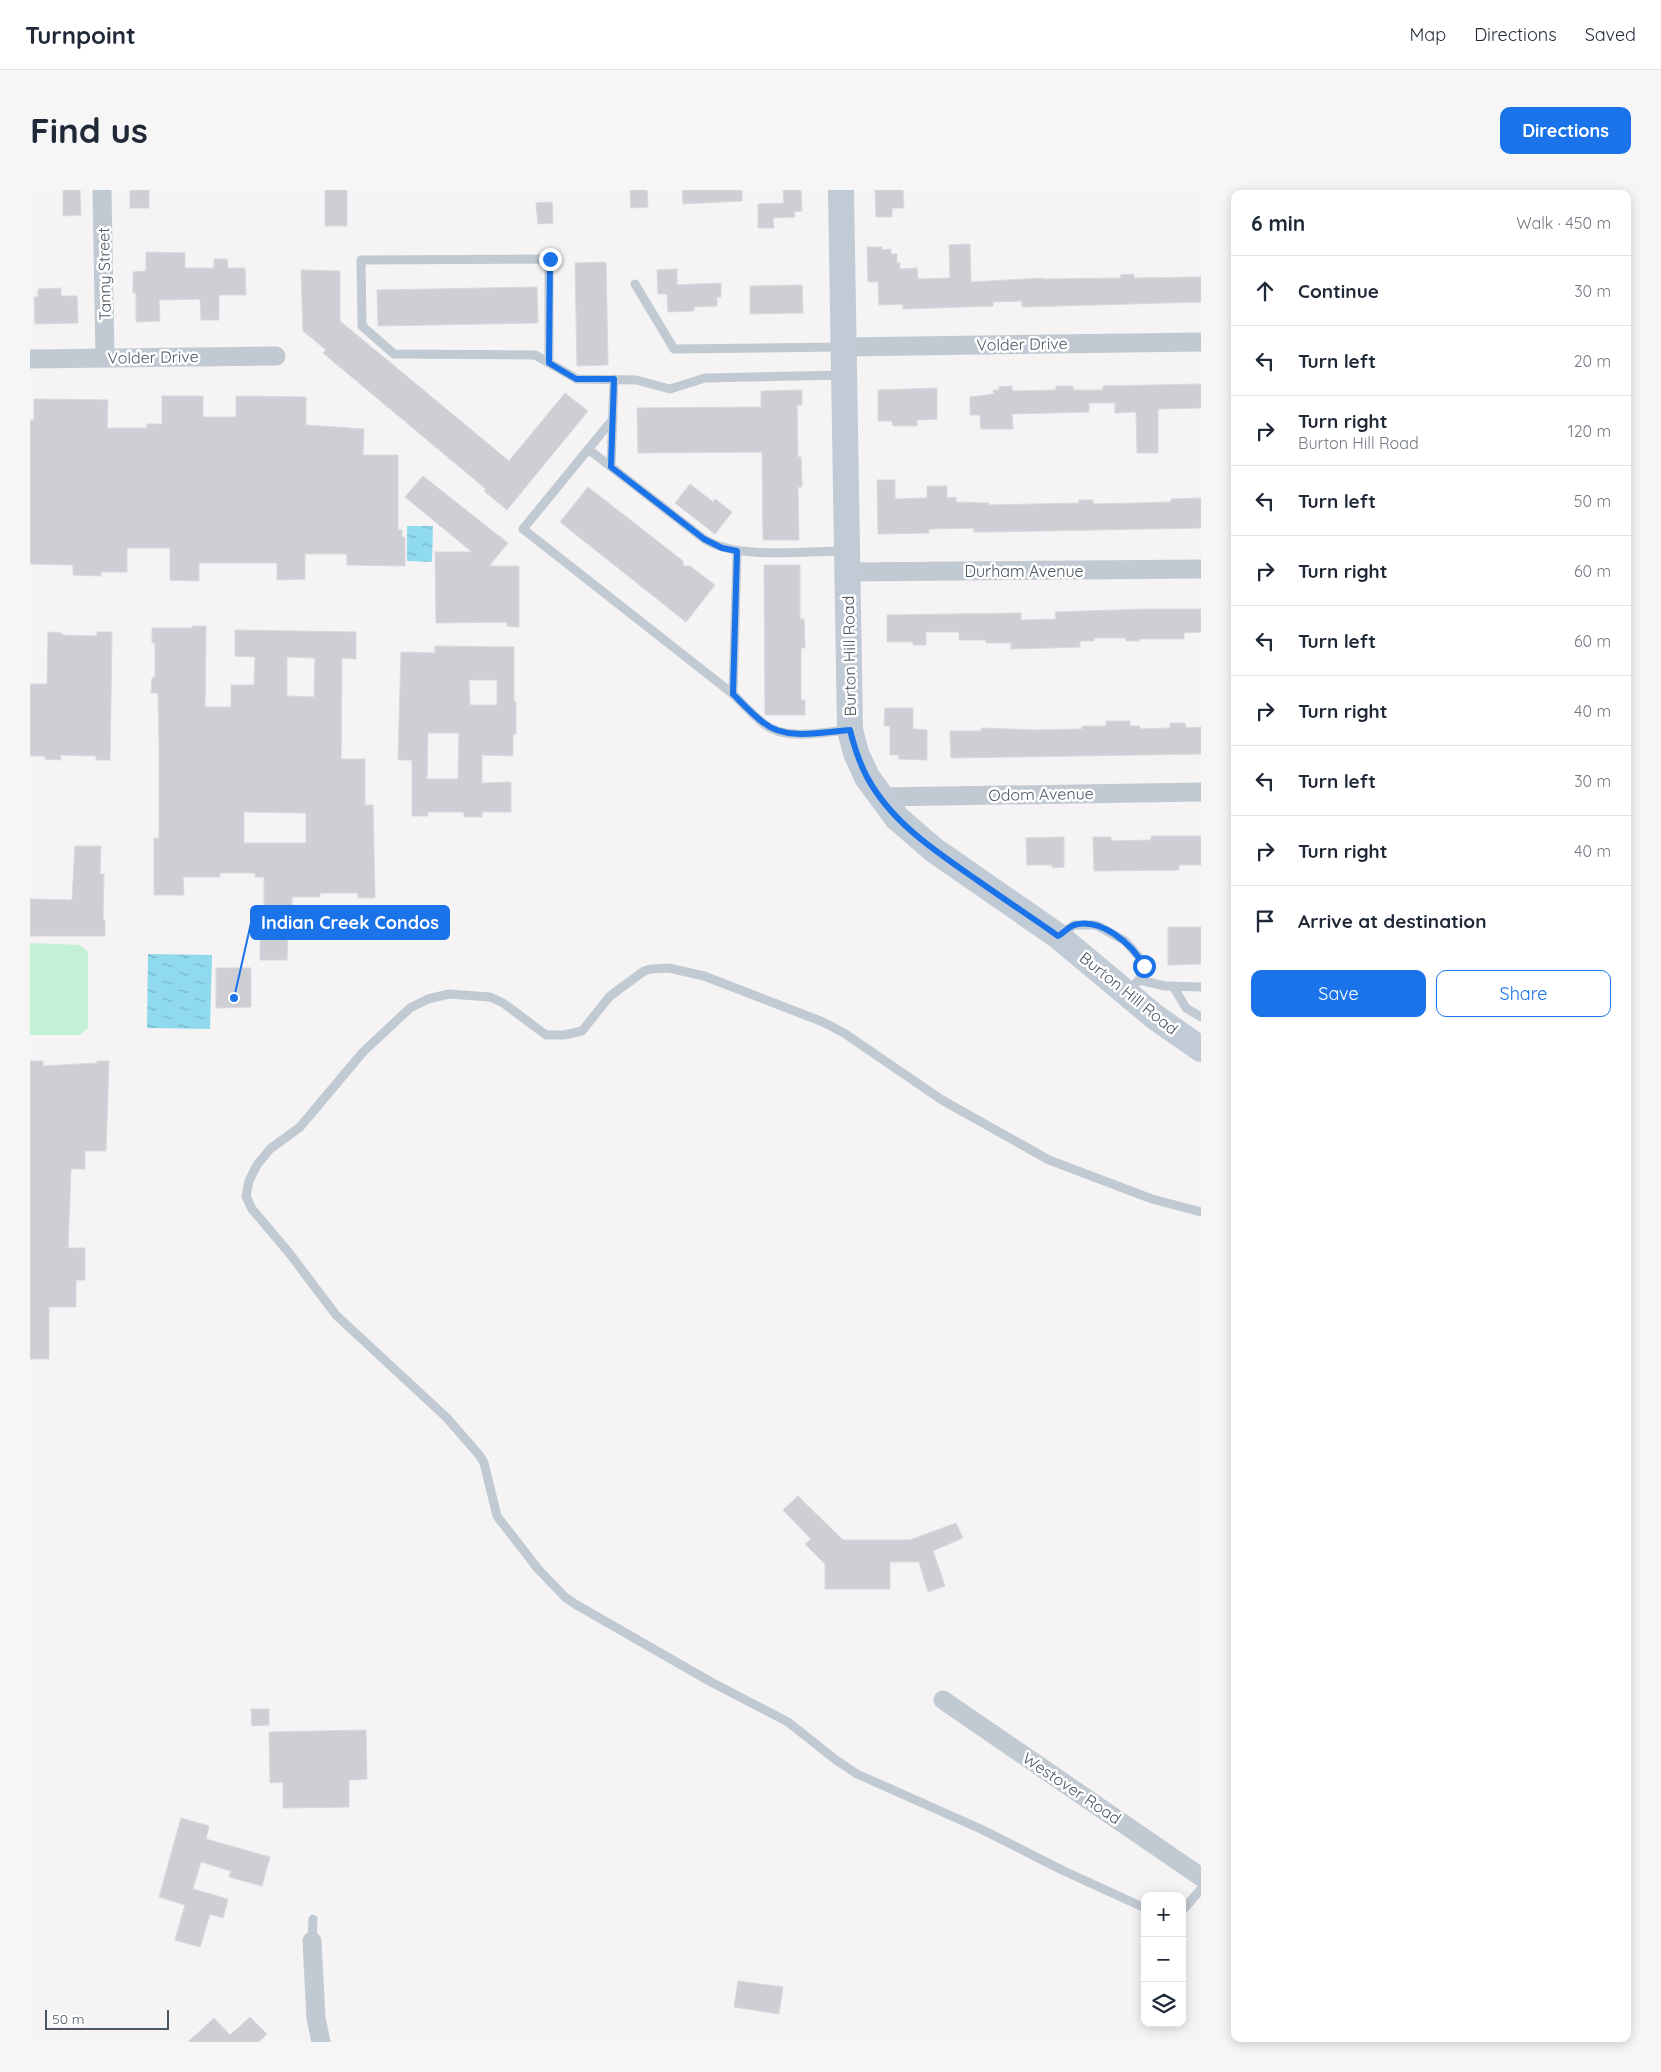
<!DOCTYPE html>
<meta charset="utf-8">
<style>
body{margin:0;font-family:Quicksand,sans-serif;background:#f6f6f7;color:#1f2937}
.controls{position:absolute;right:15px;bottom:15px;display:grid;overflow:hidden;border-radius:10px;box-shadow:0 2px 12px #0003}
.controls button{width:45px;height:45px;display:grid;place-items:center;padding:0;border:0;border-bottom:1px solid #e0e1e3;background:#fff;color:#1f2937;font:25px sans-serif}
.scale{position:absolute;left:15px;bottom:12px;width:124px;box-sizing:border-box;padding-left:5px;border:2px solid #4a5661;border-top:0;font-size:14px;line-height:18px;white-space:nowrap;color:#4a5661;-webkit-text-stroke:4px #fff;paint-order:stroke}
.stop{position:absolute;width:15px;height:15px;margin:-11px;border:4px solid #1a73e8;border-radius:50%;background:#fff}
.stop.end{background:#1a73e8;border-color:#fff;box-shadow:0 1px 5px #0008}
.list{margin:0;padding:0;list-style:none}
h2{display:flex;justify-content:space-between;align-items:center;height:65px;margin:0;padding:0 20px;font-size:21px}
h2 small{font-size:16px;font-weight:400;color:#747a83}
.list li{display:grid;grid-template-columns:32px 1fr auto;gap:15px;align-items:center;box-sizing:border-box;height:70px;padding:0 20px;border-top:1px solid #e0e1e3}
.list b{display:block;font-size:19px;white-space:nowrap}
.list p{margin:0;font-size:16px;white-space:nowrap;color:#747a83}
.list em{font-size:16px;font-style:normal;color:#747a83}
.actions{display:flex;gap:10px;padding:15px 20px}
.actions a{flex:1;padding:11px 0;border:1px solid #1a73e8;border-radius:10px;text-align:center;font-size:18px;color:#1a73e8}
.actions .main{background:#1a73e8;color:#fff}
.icon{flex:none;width:28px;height:28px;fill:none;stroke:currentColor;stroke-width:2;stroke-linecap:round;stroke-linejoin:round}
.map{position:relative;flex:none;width:1171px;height:1852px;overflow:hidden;border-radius:10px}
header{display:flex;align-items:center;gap:30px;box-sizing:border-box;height:70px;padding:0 25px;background:#fff;border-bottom:1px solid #e0e1e3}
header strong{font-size:24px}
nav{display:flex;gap:28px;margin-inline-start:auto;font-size:18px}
.intro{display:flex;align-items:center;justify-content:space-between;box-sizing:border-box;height:120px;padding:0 30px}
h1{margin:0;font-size:35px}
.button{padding:12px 22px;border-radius:10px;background:#1a73e8;color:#fff;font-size:18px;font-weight:700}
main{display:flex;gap:30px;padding:0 30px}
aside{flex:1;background:#fff;border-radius:10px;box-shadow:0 2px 12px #0003}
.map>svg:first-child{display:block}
.park{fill:#c3f1d5}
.water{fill:url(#water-ripples)}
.building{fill:#cdcfd5;stroke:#d7d9de;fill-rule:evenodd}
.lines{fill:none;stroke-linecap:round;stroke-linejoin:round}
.lane{stroke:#c1cad2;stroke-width:9}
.street{stroke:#c1cad2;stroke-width:19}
.secondary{stroke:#c1cbd6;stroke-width:26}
.route{stroke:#1a73e8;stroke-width:6}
.labels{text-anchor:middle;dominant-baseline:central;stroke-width:5;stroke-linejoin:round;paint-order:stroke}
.street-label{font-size:16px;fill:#4a5661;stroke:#fff}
.leader{fill:none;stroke:#1a73e8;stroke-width:2}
.callout-dot{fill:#1a73e8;stroke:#fff;stroke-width:2}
.callout{fill:#1a73e8;stroke:#1a73e8;stroke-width:2}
.callout-label{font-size:18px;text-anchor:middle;font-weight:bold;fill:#fff}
</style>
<header>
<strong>Turnpoint</strong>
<nav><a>Map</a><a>Directions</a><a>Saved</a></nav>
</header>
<div class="intro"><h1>Find us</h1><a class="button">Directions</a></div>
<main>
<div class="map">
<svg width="1171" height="1852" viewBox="0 0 1171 1852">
<defs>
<pattern id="water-ripples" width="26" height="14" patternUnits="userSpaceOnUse" patternTransform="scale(1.25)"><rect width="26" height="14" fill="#90daee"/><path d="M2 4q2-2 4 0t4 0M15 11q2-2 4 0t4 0" fill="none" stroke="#78b4c4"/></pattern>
</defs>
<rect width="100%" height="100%" fill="#f5f3f3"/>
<polygon class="park" points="0,753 50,755 58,762 58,838 50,845 0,845"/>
<g class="water">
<polygon points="377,336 403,336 402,372 377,371"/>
<polygon points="118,764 182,765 180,839 117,838"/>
</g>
<g class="building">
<polygon points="33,0 50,0 51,25 33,26"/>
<rect x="100" y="0" width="19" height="18"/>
<rect x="295" y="0" width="22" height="36"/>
<polygon points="600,0 617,0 618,17 601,18"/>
<polygon points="652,0 712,0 712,11 653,14"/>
<polygon points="753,0 771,0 772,21 764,22 765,27 743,28 744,38 728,38 728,14 754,13"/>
<polygon points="845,0 873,0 874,18 862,18 862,27 846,27"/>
<polygon points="522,12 523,33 508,34 506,13"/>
<polygon points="940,54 941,92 1013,88 1013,89 1091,88 1090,85 1104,84 1104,88 1171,87 1171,112 992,117 992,111 963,112 963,116 873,119 873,114 849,115 848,92 838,92 837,57 852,57 852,60 861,59 861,64 867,64 867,73 870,73 870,79 887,78 888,89 920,88 919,55"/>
<polygon points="116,62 155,63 155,78 184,78 184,69 197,69 198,78 215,78 216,105 189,105 189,130 171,130 170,109 129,110 130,131 106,132 106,103 103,103 103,82 116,81"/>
<polygon points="576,72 578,175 547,176 545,73"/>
<polygon points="647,79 647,95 691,93 691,107 687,107 687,116 664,117 664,121 638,122 637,104 628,104 627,80"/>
<polygon points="271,80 310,81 310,131 479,271 535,203 558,221 477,320 454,301 456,299 293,163 296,160 273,141"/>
<polygon points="772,95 773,123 720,124 720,96"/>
<polygon points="507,97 508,133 348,136 347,100"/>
<polygon points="31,98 31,106 47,106 48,133 5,134 4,107 8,107 8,99"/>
<polygon points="1171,194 1171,218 1128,219 1128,263 1107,263 1106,222 1085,223 1085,213 1059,213 1059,222 982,224 983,239 951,239 950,225 940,225 940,207 964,204 963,200 969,200 969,197 982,196 982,201 1026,200 1026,196 1043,196 1043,200 1073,200 1073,196"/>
<polygon points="907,198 907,229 887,230 887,236 863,236 862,231 848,231 848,200"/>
<polygon points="772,200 772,215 767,215 768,267 771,267 772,297 768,297 769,350 733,350 732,262 608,263 607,218 731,217 731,201"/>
<polygon points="132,206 173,206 173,227 206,227 206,206 276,207 276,235 334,239 333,265 368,265 368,340 372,340 372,347 375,347 375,376 317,375 317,364 275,364 275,389 247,390 247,373 169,373 169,391 140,390 140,358 97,358 97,382 71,382 71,386 43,385 43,375 0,374 0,230 4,230 4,209 78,210 77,238 117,238 117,234 132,234"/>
<polygon points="393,286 478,353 459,376 489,376 489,437 477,436 477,432 406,433 405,362 442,362 375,307"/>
<polygon points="847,290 865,290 865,309 897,308 897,296 917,296 917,308 926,307 926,312 959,313 959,315 1049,313 1049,310 1063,310 1063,314 1108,313 1141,312 1141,309 1171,308 1171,338 959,342 944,342 944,338 899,339 899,343 848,344"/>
<polygon points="660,294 683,312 685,309 702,322 685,344 645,313"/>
<polygon points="558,297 653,371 653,376 660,376 685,395 656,432 530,332"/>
<polygon points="734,375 770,375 770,429 774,429 775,458 771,458 771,510 775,510 775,525 735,525"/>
<polygon points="1116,419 1171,419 1171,442 1154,443 1154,449 1109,449 1109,451 1096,451 1096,448 1064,448 1064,451 1050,451 1050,457 1019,458 981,459 981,453 956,453 956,450 929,450 929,442 896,442 896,455 883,455 883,452 857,452 857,425 991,423 991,430 1026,429 1025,422"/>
<path d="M162,436H176L175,517H201V495H224L225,467L205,466V440L326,442V469L312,468L311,569H335V615H343L345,708H328V703H290V707H262V734L258,733L257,770H230V731H234V687H225V683H190V687H153L154,705H124V648H129V550L128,503H121L122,488L125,487V453H122V438H162ZM257,467L285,468L284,507L257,506ZM214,622L276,623V653H214Z"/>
<polygon points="18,442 32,443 31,445 67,446 67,442 82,442 80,570 66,570 66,566 30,565 31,570 15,569 15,566 0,566 0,494 17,494"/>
<path d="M405,456L484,457V512H486V544H483V566L452,565V593L481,592V622H452V627H434V622H398V626H382V570H368L371,462L405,463ZM439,490H467V515H440ZM398,543H429L428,589H397Z"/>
<polygon points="855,518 883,518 883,539 897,540 897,570 868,569 869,565 860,565 860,536 854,536"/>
<polygon points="1076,531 1100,531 1100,536 1110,536 1110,539 1140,538 1140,533 1155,533 1156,538 1171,537 1171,564 921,568 920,541 951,541 951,538 1007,540 1052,539 1052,536 1076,536"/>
<polygon points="1121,646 1171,646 1171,675 1149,675 1149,680 1064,681 1063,647 1081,647 1081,651 1121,650"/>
<polygon points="1034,647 1034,677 1022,678 1022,675 997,675 996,648"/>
<polygon points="45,656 71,656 70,684 74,684 73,730 75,730 75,746 0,746 0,709 42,710"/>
<polygon points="1138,737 1171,737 1171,774 1138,775"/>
<polygon points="186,778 221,778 221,817 186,818"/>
<polygon points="0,871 13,871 13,876 67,873 67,871 79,871 76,961 55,961 55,979 41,979 38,1058 55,1058 55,1090 46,1090 46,1117 19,1117 19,1169 0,1169"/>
<polygon points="768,1306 813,1350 880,1350 926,1333 933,1348 903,1361 915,1396 898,1402 889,1372 860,1372 860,1399 795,1399 795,1374 775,1354 781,1349 753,1320"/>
<polygon points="221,1519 239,1519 239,1535 222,1536"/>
<polygon points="336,1540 337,1589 319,1590 319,1617 253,1618 253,1592 240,1593 239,1542"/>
<polygon points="151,1628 179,1636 176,1649 240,1667 232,1696 199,1687 201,1681 171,1672 163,1699 198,1709 193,1728 180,1724 170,1757 145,1750 155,1715 129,1707"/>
<polygon points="708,1791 753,1797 749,1824 704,1817"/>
<polygon points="220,1827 237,1844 229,1852 158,1852 184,1828 200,1845"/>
</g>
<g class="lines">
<g class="lane">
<polyline points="605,94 644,159 810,157"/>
<polyline points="519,173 519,69 331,70 332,136 364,164 505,165 547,189 606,190 640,199 675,188 813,185"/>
<polyline points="583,229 493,339 703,504"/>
<path d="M558,259L674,349C707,370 775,361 814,361"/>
<polyline points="581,277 584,189"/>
<path d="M707,361L703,504C713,514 723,525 734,534C756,551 792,542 818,540"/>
<polyline points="1030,745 1044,735 1066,735 1095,751 1109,767 1114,776 1109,790 1098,801"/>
<polyline points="1109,790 1135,796 1171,797"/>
<polyline points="1143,796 1156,818 1171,827"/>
<polyline points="1115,1718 1034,1681 953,1640 827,1584 806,1570 758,1532 681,1492 545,1414 535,1407 508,1379 467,1326 454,1273 450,1266 417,1228 306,1125 260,1064 222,1019 216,1006 219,991 227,975 240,959 270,937 333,862 380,818 398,809 419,804 460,807 473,813 516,845 534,845 552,841 580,806 614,781 621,779 639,778 674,786 793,832 814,843 912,910 1019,970 1122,1009 1171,1022"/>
<polyline points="1152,1721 1171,1699"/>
<polyline points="282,1751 283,1729"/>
</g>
<g class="street">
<polyline points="72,0 75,167"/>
<polyline points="813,157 1171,152"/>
<polyline points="0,169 246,166"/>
<polyline points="817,382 1171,379"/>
<polyline points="850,607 1171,602"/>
<polyline points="913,1510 1171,1687"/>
<polyline points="282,1751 286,1828 291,1852"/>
</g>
<polyline class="secondary" points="811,0 820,540 826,563 837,587 867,628 904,660 1028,746 1125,827 1171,859"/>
</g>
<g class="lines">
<path class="route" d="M520,69L519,173L546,189H584L581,277L674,349L692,358L707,361L703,504C713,514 723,525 734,533C756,551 794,542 820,540C824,556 829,572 837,587C861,632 905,661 947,690C974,709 1001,727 1028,746C1033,743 1039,737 1044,735C1071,727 1102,754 1114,776"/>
</g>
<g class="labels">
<g class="street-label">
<text transform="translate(74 84) rotate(-91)">Tanny Street</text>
<text transform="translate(992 154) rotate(-1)">Volder Drive</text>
<text transform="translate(123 167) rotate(-1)">Volder Drive</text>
<text x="994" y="381">Durham Avenue</text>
<text transform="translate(819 466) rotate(-91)">Burton Hill Road</text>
<text transform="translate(1011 604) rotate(-1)">Odom Avenue</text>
<text transform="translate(1099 803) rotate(39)">Burton Hill Road</text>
<text transform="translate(1042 1598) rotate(34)">Westover Road</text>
</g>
</g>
<path class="leader" d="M204 808L221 733"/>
<circle class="callout-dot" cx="204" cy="808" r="5"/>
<rect class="callout" x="221" y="716" width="198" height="33" rx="5"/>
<g class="callout-label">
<text x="320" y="739">Indian Creek Condos</text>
</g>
</svg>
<div class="controls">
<button>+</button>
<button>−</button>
<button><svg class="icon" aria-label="layers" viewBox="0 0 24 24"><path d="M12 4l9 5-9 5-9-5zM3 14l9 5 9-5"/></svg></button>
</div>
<div class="scale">50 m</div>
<div class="stop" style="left:1114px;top:776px"></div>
<div class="stop end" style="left:520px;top:69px"></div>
</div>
<aside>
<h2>6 min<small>Walk · 450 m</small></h2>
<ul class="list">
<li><svg class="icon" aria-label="ahead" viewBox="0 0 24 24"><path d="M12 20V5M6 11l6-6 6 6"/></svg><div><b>Continue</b></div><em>30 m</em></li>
<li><svg class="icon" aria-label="left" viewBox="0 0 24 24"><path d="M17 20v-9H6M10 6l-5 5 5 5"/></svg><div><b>Turn left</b></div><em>20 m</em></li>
<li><svg class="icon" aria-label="right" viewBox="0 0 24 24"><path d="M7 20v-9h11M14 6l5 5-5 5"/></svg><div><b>Turn right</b><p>Burton Hill Road</p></div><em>120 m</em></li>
<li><svg class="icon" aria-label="left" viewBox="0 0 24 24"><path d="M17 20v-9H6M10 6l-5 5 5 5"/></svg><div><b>Turn left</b></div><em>50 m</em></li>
<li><svg class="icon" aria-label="right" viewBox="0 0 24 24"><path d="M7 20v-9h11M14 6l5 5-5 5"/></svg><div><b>Turn right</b></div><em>60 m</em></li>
<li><svg class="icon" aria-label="left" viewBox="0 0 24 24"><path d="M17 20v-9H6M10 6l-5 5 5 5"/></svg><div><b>Turn left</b></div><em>60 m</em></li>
<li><svg class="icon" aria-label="right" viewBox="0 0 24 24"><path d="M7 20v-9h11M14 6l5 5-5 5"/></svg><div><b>Turn right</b></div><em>40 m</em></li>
<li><svg class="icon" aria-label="left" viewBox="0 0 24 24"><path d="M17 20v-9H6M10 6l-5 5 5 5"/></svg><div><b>Turn left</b></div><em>30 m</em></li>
<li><svg class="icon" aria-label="right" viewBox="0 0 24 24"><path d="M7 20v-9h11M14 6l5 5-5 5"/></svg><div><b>Turn right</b></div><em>40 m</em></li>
<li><svg class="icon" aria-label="arrive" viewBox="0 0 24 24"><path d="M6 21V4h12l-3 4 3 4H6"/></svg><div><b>Arrive at destination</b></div></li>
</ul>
<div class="actions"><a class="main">Save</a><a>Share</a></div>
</aside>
</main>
